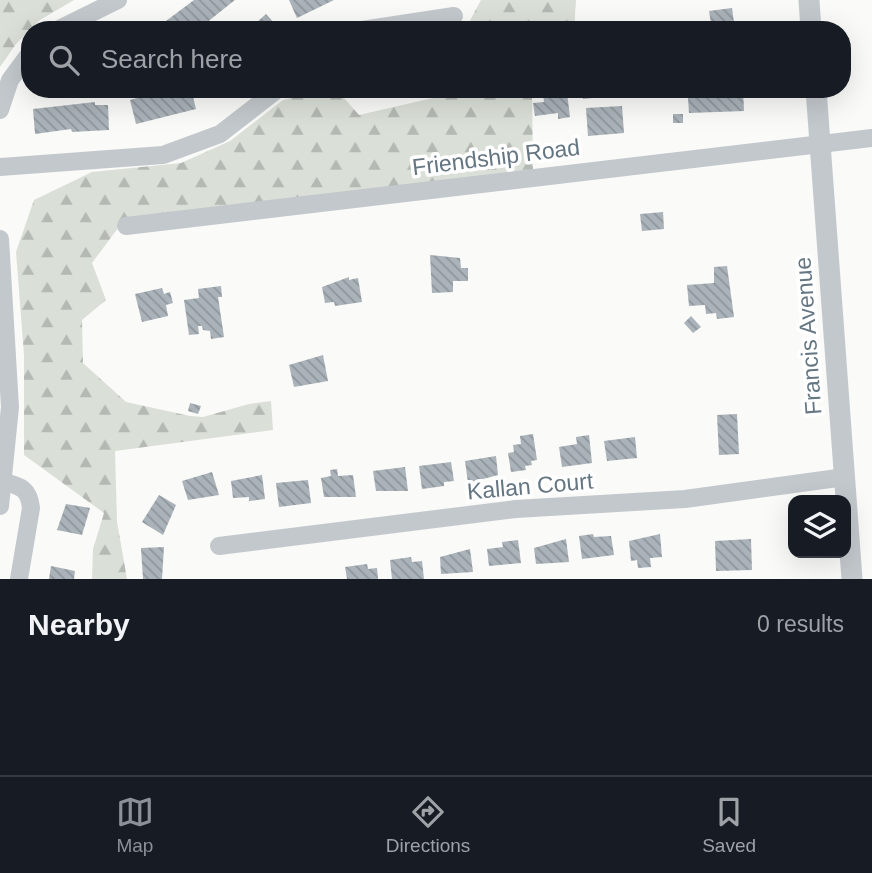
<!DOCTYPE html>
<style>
body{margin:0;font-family:Helvetica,sans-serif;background:#242831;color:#f1f3f6}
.controls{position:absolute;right:21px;bottom:21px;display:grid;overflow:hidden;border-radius:14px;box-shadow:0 7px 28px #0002}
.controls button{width:63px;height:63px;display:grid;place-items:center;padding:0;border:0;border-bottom:2px solid #363941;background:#171b24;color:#f1f3f6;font:35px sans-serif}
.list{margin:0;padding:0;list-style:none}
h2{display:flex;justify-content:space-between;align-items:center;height:91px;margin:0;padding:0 28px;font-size:30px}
h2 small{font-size:23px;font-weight:400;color:#9ea1a6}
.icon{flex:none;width:38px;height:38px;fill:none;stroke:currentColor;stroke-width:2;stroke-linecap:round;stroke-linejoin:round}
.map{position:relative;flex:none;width:872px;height:579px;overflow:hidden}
.search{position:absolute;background:#171b24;box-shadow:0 7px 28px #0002;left:21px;right:21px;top:21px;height:77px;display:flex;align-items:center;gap:18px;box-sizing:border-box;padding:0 24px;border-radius:28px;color:#9ea1a6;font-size:26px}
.sheet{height:196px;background:#171b24}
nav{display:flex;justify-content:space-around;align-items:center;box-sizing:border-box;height:98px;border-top:2px solid #363941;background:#171b24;font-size:19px;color:#9ea1a6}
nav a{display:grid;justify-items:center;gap:4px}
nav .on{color:#8c9099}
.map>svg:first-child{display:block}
.forest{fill:url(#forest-firs)}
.building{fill:url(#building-back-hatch)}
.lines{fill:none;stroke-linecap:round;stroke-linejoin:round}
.minor{stroke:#c3c8cc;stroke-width:18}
.tertiary{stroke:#c3c8cc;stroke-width:21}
.labels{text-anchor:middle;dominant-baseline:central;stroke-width:7;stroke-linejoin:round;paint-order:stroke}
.street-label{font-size:23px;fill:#657683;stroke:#fff}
</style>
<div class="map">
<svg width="872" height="579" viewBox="0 0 872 579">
<defs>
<pattern id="forest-firs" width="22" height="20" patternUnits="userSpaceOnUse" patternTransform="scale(1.75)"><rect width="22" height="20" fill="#dadfd7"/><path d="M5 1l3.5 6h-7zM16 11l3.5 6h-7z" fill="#b4b9b4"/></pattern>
<pattern id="building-back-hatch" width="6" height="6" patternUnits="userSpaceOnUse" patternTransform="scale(1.75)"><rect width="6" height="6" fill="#aab3b9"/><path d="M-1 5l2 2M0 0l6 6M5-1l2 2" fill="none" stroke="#8e969c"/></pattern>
</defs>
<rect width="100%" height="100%" fill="#fafaf8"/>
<g class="forest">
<polygon points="0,0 74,0 40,20 16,44 0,67"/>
<polygon points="481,0 576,0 574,30 465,30"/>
<polygon points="325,89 336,89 359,115 446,95 448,89 532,89 533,170 121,224 92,263 106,300 82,320 83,363 126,402 190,416 203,417 249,404 271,401 273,430 115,451 117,522 127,579 92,579 93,549 104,513 24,455 24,355 16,252 34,200 92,172 181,163 230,141 283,100"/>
</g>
<g class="building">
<polygon points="194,0 235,0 201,27 199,25 192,30 172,30 166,21"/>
<polygon points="289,0 334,0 297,18"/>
<polygon points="732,8 735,30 712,30 709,11"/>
<polygon points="266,14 280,30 251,30 256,23"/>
<polygon points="167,89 191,89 196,109 136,124 130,100"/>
<polygon points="348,89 373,89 374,93 349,95"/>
<polygon points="582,89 601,89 602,97 583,99"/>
<polygon points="706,89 743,89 744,111 689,113 688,98 706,97"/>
<polygon points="550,92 567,93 570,117 558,119 558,113 535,116 533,103 544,102 543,93"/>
<polygon points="95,102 95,105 108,105 109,130 72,132 71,129 35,134 33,109"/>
<polygon points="622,106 624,133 588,136 586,108"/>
<rect x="673" y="114" width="10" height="9"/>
<polygon points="663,212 664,229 642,231 640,214"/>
<polygon points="430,255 460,258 461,268 468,268 468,281 453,281 453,292 432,293"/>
<polygon points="727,266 734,317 717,319 716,313 706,314 705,305 689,306 687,285 714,283 714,267"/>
<polygon points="349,277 349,280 358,278 362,302 335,306 334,302 325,303 322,287"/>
<polygon points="221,286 222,297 218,297 224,337 211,339 210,331 203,330 202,326 198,326 199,334 189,335 184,300 199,298 198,289"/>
<polygon points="162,288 164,294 170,292 173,303 166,305 168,316 142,322 135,294"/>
<polygon points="691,316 701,327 693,333 684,323"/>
<polygon points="323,355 328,381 294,387 289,365"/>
<polygon points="190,403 201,406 198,414 188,411"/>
<polygon points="737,414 739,454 719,455 717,415"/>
<polygon points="533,434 537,460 531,461 532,465 525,466 526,470 511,472 508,453 514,452 513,445 521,444 520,436"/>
<polygon points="589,435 592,463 562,467 559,447 577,444 576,437"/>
<polygon points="635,437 637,458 607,461 604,441"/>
<polygon points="496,456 498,475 468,483 465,461"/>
<polygon points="451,462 454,481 444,482 444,486 422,489 419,466"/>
<polygon points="405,467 408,491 376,491 373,471"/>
<polygon points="337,469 338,476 353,475 356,497 324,497 321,478 331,476 330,470"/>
<polygon points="212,472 219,495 188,500 182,481"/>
<polygon points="262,475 265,499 249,501 249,497 233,498 231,481"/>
<polygon points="308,480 311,503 279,507 276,483"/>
<polygon points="159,495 176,505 163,535 142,522"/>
<polygon points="66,504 90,508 82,535 57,530"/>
<polygon points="593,534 594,537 611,536 614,555 582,559 579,536"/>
<polygon points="660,534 662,557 650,558 651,567 638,568 637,560 631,561 629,541"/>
<polygon points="566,539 569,562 536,564 534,548"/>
<polygon points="751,539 752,570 716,571 715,541"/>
<polygon points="518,540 521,563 489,566 487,549 503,547 502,542"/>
<polygon points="164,547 162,579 143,579 141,548"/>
<polygon points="470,549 473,572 441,574 440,557"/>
<polygon points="411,557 412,562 422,561 424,579 392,579 390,560"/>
<polygon points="367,564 368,569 377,568 378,579 347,579 345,567"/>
<polygon points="51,566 75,571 74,579 49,579"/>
</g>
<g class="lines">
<g class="minor">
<polyline points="57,30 118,0"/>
<polyline points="362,30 454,16"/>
<polyline points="0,110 10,80 30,53"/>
<polyline points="0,167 163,155 220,134 278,89"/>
<polyline points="126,226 872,138"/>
<polyline points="0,239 10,407 0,506"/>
<path d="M4,482C21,486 29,489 31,508L19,579"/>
<polyline points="219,546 516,509 685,499 845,477"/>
</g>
<g class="tertiary">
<polyline points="809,0 811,30"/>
<polyline points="816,89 852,579"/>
</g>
</g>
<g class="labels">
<g class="street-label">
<text transform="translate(496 157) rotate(-7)">Friendship Road</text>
<text transform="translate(808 336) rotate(-94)">Francis Avenue</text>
<text transform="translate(530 486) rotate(-5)">Kallan Court</text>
</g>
</g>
</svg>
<div class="controls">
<button><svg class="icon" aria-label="layers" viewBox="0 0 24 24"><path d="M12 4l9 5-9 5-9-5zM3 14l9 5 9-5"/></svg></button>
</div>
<div class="search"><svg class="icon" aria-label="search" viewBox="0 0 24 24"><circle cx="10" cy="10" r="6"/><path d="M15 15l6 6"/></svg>Search here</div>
</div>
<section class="sheet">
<h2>Nearby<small>0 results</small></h2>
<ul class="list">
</ul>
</section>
<nav>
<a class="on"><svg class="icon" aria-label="map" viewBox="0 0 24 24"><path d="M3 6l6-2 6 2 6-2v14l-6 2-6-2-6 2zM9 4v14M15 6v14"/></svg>Map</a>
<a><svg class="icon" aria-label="directions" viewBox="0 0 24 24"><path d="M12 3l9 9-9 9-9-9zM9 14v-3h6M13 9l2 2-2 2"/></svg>Directions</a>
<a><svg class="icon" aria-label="saved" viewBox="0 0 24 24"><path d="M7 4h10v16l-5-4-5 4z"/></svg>Saved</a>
</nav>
